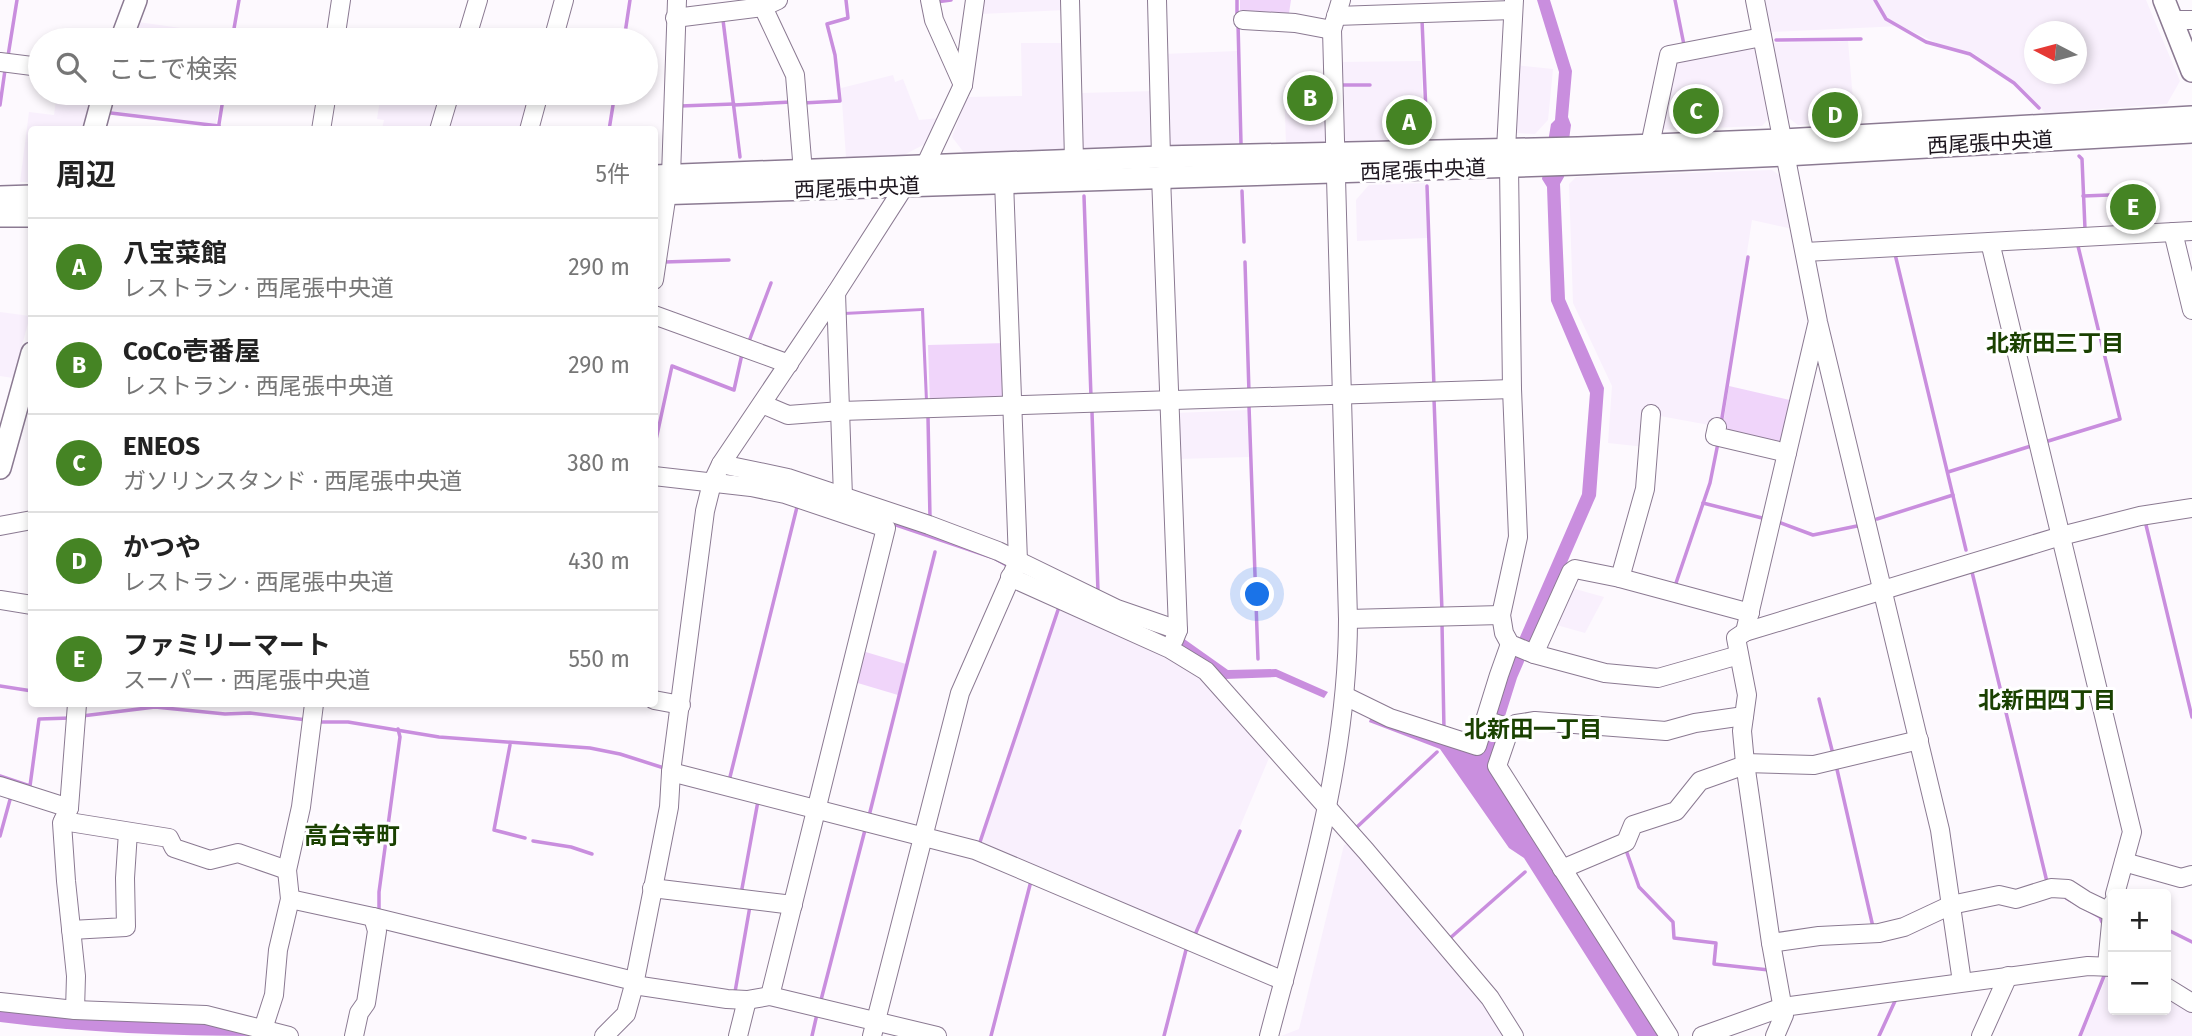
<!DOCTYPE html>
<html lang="ja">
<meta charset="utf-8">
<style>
body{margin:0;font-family:"Fira Sans","Noto Sans JP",sans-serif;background:#f6f6f6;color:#222}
.controls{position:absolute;right:21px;bottom:21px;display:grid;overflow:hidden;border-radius:7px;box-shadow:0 4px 10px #0003}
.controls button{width:63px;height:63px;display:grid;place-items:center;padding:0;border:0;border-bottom:2px solid #e0e0e0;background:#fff;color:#222;font:35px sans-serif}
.compass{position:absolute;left:2024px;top:21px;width:63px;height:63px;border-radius:50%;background:#fff;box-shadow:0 4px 10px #0003;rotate:276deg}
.you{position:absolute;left:1258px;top:595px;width:24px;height:24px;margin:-18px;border:5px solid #fff;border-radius:50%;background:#1a73e8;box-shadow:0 0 0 10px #1a73e833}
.badge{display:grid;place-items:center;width:46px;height:46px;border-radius:50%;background:#458424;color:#fff;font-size:23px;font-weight:700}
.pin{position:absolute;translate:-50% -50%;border:4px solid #fff;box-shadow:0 2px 7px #0006}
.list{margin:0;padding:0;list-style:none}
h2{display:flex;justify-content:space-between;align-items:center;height:91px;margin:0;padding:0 28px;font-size:30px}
h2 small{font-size:23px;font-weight:400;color:#767676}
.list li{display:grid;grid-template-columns:46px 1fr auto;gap:21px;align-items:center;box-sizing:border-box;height:98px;padding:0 28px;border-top:2px solid #e0e0e0}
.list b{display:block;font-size:26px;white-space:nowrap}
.list p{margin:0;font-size:23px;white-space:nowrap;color:#767676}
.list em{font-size:23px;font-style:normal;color:#767676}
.icon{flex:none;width:38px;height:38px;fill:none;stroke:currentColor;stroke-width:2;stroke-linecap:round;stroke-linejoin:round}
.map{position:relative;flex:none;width:2192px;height:1036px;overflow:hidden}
.search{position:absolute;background:#fff;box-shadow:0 4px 10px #0003;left:28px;top:28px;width:630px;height:77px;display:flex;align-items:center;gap:18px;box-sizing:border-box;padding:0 24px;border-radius:38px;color:#767676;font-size:26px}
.panel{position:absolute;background:#fff;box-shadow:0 4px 10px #0003;left:28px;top:126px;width:630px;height:581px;border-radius:7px}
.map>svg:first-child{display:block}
.built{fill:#f9f0fd;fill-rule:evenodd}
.green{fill:#f0d5fa}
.water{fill:#c98ede}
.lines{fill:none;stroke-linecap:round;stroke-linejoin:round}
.stream{stroke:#c98ede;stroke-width:3.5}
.minor-casing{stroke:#8b7a92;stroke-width:20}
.major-casing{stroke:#8b7a92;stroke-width:24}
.minor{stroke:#fff;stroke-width:18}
.major{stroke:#fff;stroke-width:21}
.labels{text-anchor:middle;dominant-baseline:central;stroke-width:6;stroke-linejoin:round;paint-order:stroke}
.street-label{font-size:21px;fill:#1c151e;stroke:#fff}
.neighbourhood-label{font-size:23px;font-weight:bold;fill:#1a4101;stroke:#fff}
.quarter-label{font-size:24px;font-weight:bold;fill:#1a4101;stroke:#fff}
</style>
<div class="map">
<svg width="2192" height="1036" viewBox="0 0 2192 1036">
<rect width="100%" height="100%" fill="#fdf9fe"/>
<g class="built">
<polygon points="983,0 1067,0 1067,10 981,14"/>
<path d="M1765,0H2146L2180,81L2167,104L2045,113L2016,83L1973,53L1939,44L1901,26L1770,32ZM2035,32H2076V74H2035Z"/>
<polygon points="138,22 231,35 230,40 132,40"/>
<polygon points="1848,41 1855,123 1798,125 1786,116 1772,43"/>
<polygon points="1021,43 1069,43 1066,151 965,154 952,137 967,97 1022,96"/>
<polygon points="1754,47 1769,118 1762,126 1654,130 1673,59"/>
<polygon points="1237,51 1240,144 1169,146 1163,54"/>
<polygon points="1421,61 1424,139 1344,141 1338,62"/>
<polygon points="1515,65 1553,69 1548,120 1535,134 1516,133 1512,130"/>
<polygon points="893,75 895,82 903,79 919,120 940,118 925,144 902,156 846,157 841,88"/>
<polygon points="1326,85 1328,138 1325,142 1286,144 1284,86"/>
<polygon points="1155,91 1157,143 1151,148 1083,149 1081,93"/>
<polygon points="57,93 94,95 84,129 32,130 31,182 20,182 29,112 54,115"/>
<polygon points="116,93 221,93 216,124 111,111"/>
<polygon points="381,93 443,101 435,129 382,129 384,120 377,119"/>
<polygon points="456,93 531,93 521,129 444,130"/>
<polygon points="1772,170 1782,177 1793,229 1752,220 1720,427 1649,414 1645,447 1608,443 1612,386 1573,303 1569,184 1576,177"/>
<polygon points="1425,183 1427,238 1357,241 1356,200 1369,185"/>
<polygon points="0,312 30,316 13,378 0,376"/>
<polygon points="1248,410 1250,457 1177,459 1176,413"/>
<polygon points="1568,587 1604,597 1585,633 1553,624"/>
<polygon points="1061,605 1196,669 1272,751 1194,935 981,844"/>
<polygon points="1353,843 1489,1004 1508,1036 1281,1036 1299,1029 1344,845"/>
<polygon points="2108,973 2113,974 2113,1010 2166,1010 2166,996 2192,1011 2192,1036 2082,1036"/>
</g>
<g class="green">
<polygon points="1240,0 1291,0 1288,20 1240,18"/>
<polygon points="1007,343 1004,401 930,405 928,345"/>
<polygon points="1729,386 1794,401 1780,445 1722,431"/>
<polygon points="859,650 906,664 898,695 851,681"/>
</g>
<g class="water">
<polygon points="1537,0 1550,0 1572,71 1568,117 1571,125 1564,177 1560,184 1565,299 1604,388 1596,496 1517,678 1489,767 1660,1036 1637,1036 1524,858 1509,848 1440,749 1369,722 1371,716 1480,755 1503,676 1582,494 1590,393 1551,301 1547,187 1542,179 1551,124 1555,120 1559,72"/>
<polygon points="924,308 928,401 925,401 921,311 844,315 844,312"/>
<polygon points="727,472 749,474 997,554 1180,636 1228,670 1276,669 1328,692 1324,698 1276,677 1225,679 1177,645 1017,573 994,560 787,490 726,480"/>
<path d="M0,1010L213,1024L262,1036C174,1036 87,1033 0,1022Z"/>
</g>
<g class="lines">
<g class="stream">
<polyline points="1237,0 1237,15"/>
<polyline points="1675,0 1684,45"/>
<polyline points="1875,0 1886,19 1926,42 1970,54 2014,83 2039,108"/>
<polyline points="936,2 951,0"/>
<polyline points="723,20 740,157"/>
<polyline points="1422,20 1427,136"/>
<polyline points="1238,23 1241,144"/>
<polyline points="232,40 239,0"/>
<polyline points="624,40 630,0"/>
<polyline points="1776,40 1861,39"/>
<polyline points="8,56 17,0"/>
<polyline points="1341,85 1370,85"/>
<polyline points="803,103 840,101 835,55 827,24 848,18 846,0"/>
<polyline points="0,105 5,70"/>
<polyline points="734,105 791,102"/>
<polyline points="680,106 734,104"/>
<polyline points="111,113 219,126"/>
<polyline points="218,130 224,93"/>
<polyline points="609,130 615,93"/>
<polyline points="2079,156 2082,159 2085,229"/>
<polyline points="1427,186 1434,387"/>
<polyline points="1242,191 1244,242"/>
<polyline points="1084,196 1091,397"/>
<polyline points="2083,196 2109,195"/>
<polyline points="1895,254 1966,550"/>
<polyline points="664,262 729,260"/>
<polyline points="1245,262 1249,393"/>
<polyline points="748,344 771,283"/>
<polyline points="1434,399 1442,611"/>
<polyline points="1249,406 1258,659"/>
<polyline points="1092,412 1098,592"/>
<polyline points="928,417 930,518"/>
<polyline points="1721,424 1748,257"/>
<polyline points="2045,442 2120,419 2078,246"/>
<polyline points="654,449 672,366 734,390 742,354"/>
<polyline points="1948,472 2031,446"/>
<polyline points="1703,503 1766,519"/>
<polyline points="1877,519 1953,495"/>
<polyline points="1778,522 1813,535 1857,526"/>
<polyline points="2146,525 2192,717"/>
<polyline points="1972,572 2047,882"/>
<polyline points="1675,586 1710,483 1718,443"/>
<polyline points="1442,623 1444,731"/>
<polyline points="0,686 32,691"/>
<polyline points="1819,699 1833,754"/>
<polyline points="82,716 155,707 225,714 250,713 307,720"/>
<polyline points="319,722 348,722 439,737 590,748 620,754 664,768"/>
<polyline points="510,745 494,830 525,838"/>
<polyline points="1836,765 1873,927"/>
<polyline points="0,776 30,786 39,719 71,718"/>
<polyline points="729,781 797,507"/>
<polyline points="869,816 935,552"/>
<polyline points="1357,827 1437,752"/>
<polyline points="0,836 11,796"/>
<polyline points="533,841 571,847 592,854"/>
<polyline points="979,845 1059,607"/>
<polyline points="1626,850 1639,887 1673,922 1674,938 1716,943 1714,964 1769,970"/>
<polyline points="741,894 758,801"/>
<polyline points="2066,898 2100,917 2102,922"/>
<polyline points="379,911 379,892 400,737 398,729"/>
<polyline points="2166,929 2192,942"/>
<polyline points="1194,937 1240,831"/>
<polyline points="1449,939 1525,872"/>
<polyline points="735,992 750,906"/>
<polyline points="821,1000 866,826"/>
<polyline points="812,1036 817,1014"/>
<polyline points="991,1036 1031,881"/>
<polyline points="1164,1036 1187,946"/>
<polyline points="1879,1036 1895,1001"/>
<polyline points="2080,1036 2104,976"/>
</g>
<defs>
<g id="minor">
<polyline points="930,0 934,20 963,85"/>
<polyline points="1070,0 1074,160"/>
<polyline points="1157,0 1161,157"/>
<polyline points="1755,0 1818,322 1940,830 1962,982"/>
<polyline points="763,7 795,75 803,172"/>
<polyline points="1336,16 1513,10"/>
<polyline points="675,18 763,7 778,0"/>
<polyline points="1243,20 1295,23 1332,30"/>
<polyline points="2172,20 2192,20"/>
<polyline points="335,40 341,0"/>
<polyline points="466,40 478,0"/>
<polyline points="553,40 564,0"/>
<polyline points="0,62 40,67"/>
<polyline points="321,130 327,93"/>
<polyline points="439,130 450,93"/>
<polyline points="529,130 539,93"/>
<polyline points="1650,145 1669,55 1762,37"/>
<polyline points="1506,149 1514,0"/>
<polyline points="1509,166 1512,389 1518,537 1501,615 1504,633 1510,644 1534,654 1605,673 1658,678 1739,655"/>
<polyline points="671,176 677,0"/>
<polyline points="1161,176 1178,630 1174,640"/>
<polyline points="2173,232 2192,310"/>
<polyline points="1990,242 2132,832 2115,894"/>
<polyline points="1805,252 2192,231"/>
<polyline points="654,280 667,193"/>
<polyline points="836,293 843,497"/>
<polyline points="654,315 789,364"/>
<polyline points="762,404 788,415 841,411 1512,389"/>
<polyline points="1717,427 1715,436 1787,453"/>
<polyline points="721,464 788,478 929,525 998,551 1117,609 1178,630"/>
<polyline points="654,476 751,487 785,494 886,528 770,996"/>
<polyline points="0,526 32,520"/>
<polyline points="1010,577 1170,649 1206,671 1366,851 1490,998 1514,1036"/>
<polyline points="1620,578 1645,489 1651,414"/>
<polyline points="0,600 32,605"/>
<polyline points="1348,619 1501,615"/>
<polyline points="1745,632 1817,325"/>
<polyline points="1534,654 1571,572 1575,569 1620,578 1750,613"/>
<polyline points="1345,696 1390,718 1477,746 1499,675 1510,644"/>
<polyline points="654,700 681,705"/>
<polyline points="1485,720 1510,728 1516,724 1535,721 1666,731 1695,723 1744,716"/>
<polyline points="1510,728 1497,766 1669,1036"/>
<polyline points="1745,763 1814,765 1919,740"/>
<polyline points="671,772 975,850 1284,981"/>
<polyline points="0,786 69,808"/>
<polyline points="63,821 169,838 174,848 210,860 238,853 287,870"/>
<polyline points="2124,862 2181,878 2192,875"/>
<polyline points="1562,869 1626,842 1633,825 1676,811 1700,781 1745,765"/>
<polyline points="652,888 793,905"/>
<polyline points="290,899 373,917 634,981"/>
<polyline points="71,930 126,927 125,878 128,832"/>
<polyline points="1771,943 1819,936 1879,933 1904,927 1951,905 1999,895 2016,899 2051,888 2068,889 2085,900 2110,912"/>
<polyline points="2107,965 2113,903"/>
<polyline points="634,985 727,999 747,1000 770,996 937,1036"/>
<polyline points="2166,987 2192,1003"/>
<polyline points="0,1002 75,1010 206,1015 289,1036"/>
<polyline points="75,1010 76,976 66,881 62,823 69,808 77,704"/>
<polyline points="263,1029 274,995 278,950 290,899 287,870 301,807 314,704"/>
<polyline points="354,1036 359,1013 366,1003 377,931 373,917"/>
<polyline points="604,1036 626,1014 634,985 669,807 671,772 705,511 712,483 721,464 836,293 904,187 924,168 963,85 975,0"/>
<polyline points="738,1036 747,1000"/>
<polyline points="872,1036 960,693 1018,561 1004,181"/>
<path d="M1269,1036C1305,899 1348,762 1348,619L1332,30L1341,0"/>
<polyline points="1702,1036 1783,1007 2088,966 2113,967"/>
<polyline points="1775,1036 1784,1015 1771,943 1745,763 1742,731 1747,695 1736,638 1745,632 2061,536 2140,516 2192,508"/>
<polyline points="1981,1036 2008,976"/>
</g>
<g id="major">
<polyline points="2164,0 2192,71"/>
<polyline points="121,40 136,0"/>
<polyline points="94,130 104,93"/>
<polyline points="654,176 1161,157 1578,148 1783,140 2192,117"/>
<polyline points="654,194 1576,164 1785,155 2192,132"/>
<polyline points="0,197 32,196"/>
<polyline points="0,216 32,216"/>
<polyline points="0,468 32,353"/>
</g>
</defs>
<use href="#minor" class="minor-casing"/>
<use href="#major" class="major-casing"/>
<use href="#minor" class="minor"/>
<use href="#major" class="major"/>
</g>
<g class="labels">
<g class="street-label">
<text transform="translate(1990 143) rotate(-3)">西尾張中央道</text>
<text transform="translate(1423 170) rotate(-2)">西尾張中央道</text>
<text transform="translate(857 188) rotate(-2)">西尾張中央道</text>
</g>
<g class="neighbourhood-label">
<text x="2055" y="343">北新田三丁目</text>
<text x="2047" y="700">北新田四丁目</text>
<text x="1533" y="729">北新田一丁目</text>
</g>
<g class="quarter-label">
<text x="352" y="836">高台寺町</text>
</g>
</g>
</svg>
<div class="controls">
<button>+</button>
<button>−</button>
</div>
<svg class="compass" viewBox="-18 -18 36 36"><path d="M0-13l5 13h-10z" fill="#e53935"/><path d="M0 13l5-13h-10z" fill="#767676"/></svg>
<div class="you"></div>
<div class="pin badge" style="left:1409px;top:122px">A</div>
<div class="pin badge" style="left:1310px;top:98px">B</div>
<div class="pin badge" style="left:1696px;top:111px">C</div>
<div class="pin badge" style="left:1835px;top:115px">D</div>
<div class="pin badge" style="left:2133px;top:207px">E</div>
<div class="search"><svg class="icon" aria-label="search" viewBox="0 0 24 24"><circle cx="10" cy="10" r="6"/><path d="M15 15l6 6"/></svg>ここで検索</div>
<section class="panel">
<h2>周辺<small>5件</small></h2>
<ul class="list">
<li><span class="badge">A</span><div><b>八宝菜館</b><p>レストラン · 西尾張中央道</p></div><em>290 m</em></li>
<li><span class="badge">B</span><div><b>CoCo壱番屋</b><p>レストラン · 西尾張中央道</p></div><em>290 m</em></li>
<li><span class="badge">C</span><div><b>ENEOS</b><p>ガソリンスタンド · 西尾張中央道</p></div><em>380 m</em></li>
<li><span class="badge">D</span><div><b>かつや</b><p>レストラン · 西尾張中央道</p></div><em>430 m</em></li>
<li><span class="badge">E</span><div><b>ファミリーマート</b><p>スーパー · 西尾張中央道</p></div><em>550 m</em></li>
</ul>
</section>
</div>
